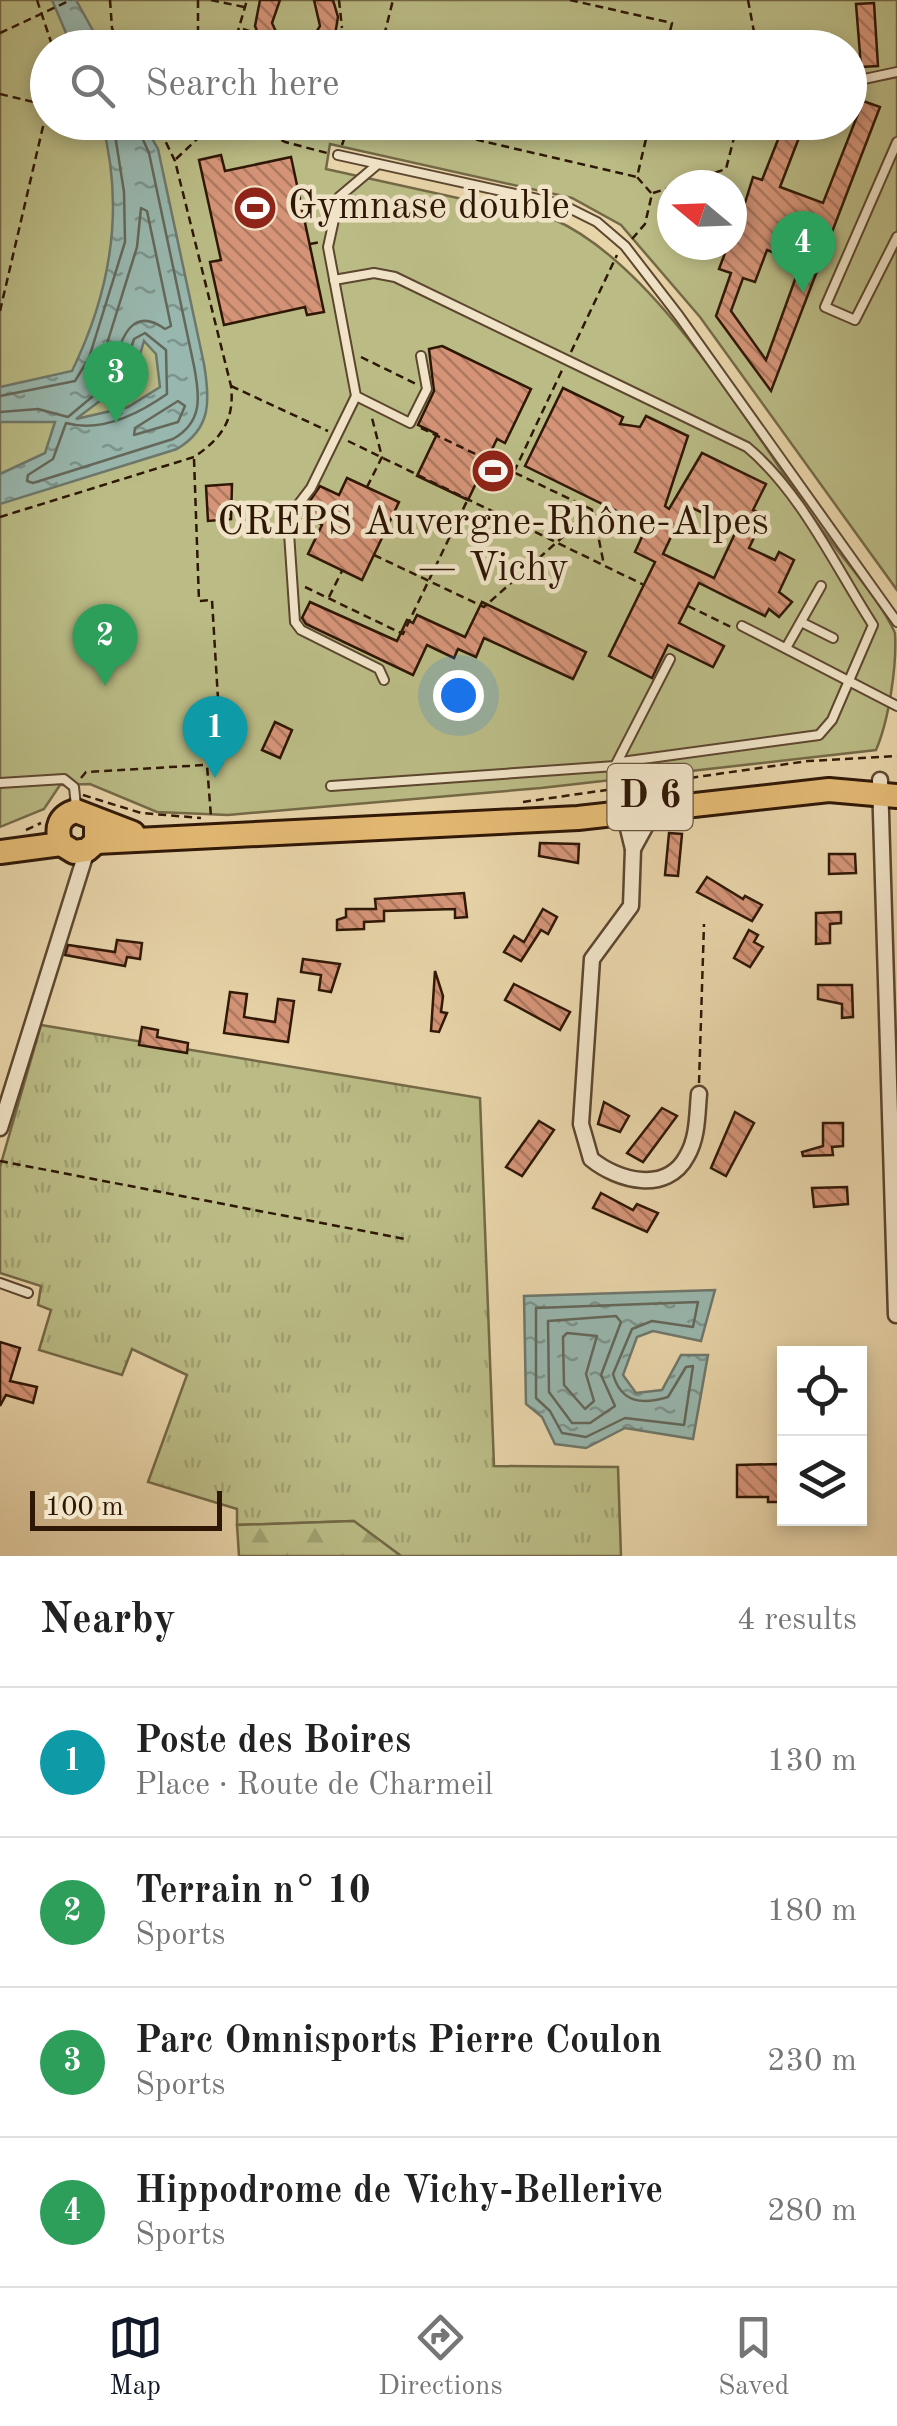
<!DOCTYPE html>
<meta charset="utf-8">
<style>
body{margin:0;font-family:"Old Standard TT",serif;background:#f6f6f6;color:#222}
.controls{position:absolute;right:30px;bottom:30px;display:grid;overflow:hidden;border-radius:0px;box-shadow:0 5px 15px #0003}
.controls button{width:90px;height:90px;display:grid;place-items:center;padding:0;border:0;border-bottom:2px solid #e0e0e0;background:#fff;color:#222;font:50px sans-serif}
.compass{position:absolute;left:657px;top:170px;width:90px;height:90px;border-radius:50%;background:#fff;box-shadow:0 5px 15px #0003;rotate:289deg}
.scale{position:absolute;left:30px;bottom:25px;width:192px;box-sizing:border-box;padding-left:10px;border:5px solid #2f1706;border-top:0;font-size:28px;line-height:35px;white-space:nowrap;color:#2f1706;-webkit-text-stroke:8px #f0e3c7;paint-order:stroke}
.you{position:absolute;left:458px;top:695px;width:35px;height:35px;margin:-25px;border:8px solid #fff;border-radius:50%;background:#1a73e8;box-shadow:0 0 0 15px #1a73e833}
.badge{display:grid;place-items:center;width:65px;height:65px;border-radius:50%;background:#111827;color:#fff;font-size:32px;font-weight:700}
.pin{position:absolute;translate:-50% -82px;filter:drop-shadow(0 2px 5px #0008)}
.pin::after{content:'';position:absolute;top:52px;width:35px;height:30px;background:inherit;clip-path:polygon(0 0,100% 0,50% 100%)}
.list{margin:0;padding:0;list-style:none}
h2{display:flex;justify-content:space-between;align-items:center;height:130px;margin:0;padding:0 40px;font-size:42px}
h2 small{font-size:32px;font-weight:400;color:#767676}
.list li{display:grid;grid-template-columns:65px 1fr auto;gap:30px;align-items:center;box-sizing:border-box;height:150px;padding:0 40px;border-top:2px solid #e0e0e0}
.list b{display:block;font-size:38px;white-space:nowrap}
.list p{margin:0;font-size:32px;white-space:nowrap;color:#767676}
.list em{font-size:32px;font-style:normal;color:#767676}
.icon{flex:none;width:55px;height:55px;fill:none;stroke:currentColor;stroke-width:2;stroke-linecap:round;stroke-linejoin:round}
.map{position:relative;flex:none;width:897px;height:1556px;overflow:hidden}
.search{position:absolute;background:#fff;box-shadow:0 5px 15px #0003;left:30px;right:30px;top:30px;height:110px;display:flex;align-items:center;gap:25px;box-sizing:border-box;padding:0 35px;border-radius:55px;color:#767676;font-size:38px}
.sheet{height:730px;background:#fff}
nav{display:flex;justify-content:space-around;align-items:center;box-sizing:border-box;height:140px;border-top:2px solid #e0e0e0;background:#fff;font-size:28px;color:#767676}
nav a{display:grid;justify-items:center;gap:5px}
nav .on{color:#111827}
.map>svg:first-child{display:block}
.grass{fill:url(#grass-tufts);stroke:#746946;stroke-width:2.5}
.forest{fill:url(#forest-firs);stroke:#746946;stroke-width:2.5}
.garden{fill:#babb85;stroke:#746946;stroke-width:2.5;fill-rule:evenodd}
.water{fill:url(#water-ripples);stroke:#6e776b;stroke-width:2.5;fill-rule:evenodd}
.lines{fill:none;stroke-linecap:round;stroke-linejoin:round}
.shore{stroke:#64675a;stroke-width:2.5}
.building{fill:url(#building-back-hatch);stroke:#2f1706;stroke-width:2.5;fill-rule:evenodd}
.service-casing{stroke:#5d462f;stroke-width:12}
.minor-casing{stroke:#5d462f;stroke-width:19}
.primary-casing{stroke:#2f1706;stroke-width:28}
.path{stroke:#2f1706;stroke-width:2.5;stroke-dasharray:8 5;stroke-linecap:butt}
.service{stroke:#f0e3c7;stroke-width:8}
.minor{stroke:#f0e3c7;stroke-width:14}
.primary{stroke:#e4ba74;stroke-width:22}
.labels{text-anchor:middle;dominant-baseline:central;stroke-width:9;stroke-linejoin:round;paint-order:stroke}
.shield{fill:#f0e3c7;stroke:#695440;stroke-width:2.5}
.shield-label{font-size:38px;font-weight:bold;fill:#2f1706}
.poi-label{font-size:40px;fill:#2f1706;stroke:#f0e3c7;text-anchor:start}
</style>
<div class="map">
<svg width="897" height="1556" viewBox="0 0 897 1556">
<defs>
<pattern id="grass-tufts" width="24" height="20" patternUnits="userSpaceOnUse" patternTransform="scale(2.5)"><rect width="24" height="20" fill="#babb85"/><path d="M3 7l-1-3M5 7V3M7 7l1-3M15 17l-1-3M17 17v-4M19 17l1-3" fill="none" stroke="#a0a071"/></pattern>
<pattern id="forest-firs" width="22" height="20" patternUnits="userSpaceOnUse" patternTransform="scale(2.5)"><rect width="22" height="20" fill="#babb85"/><path d="M5 1l3.5 6h-7zM16 11l3.5 6h-7z" fill="#a0a071"/></pattern>
<pattern id="water-ripples" width="26" height="14" patternUnits="userSpaceOnUse" patternTransform="scale(2.5)"><rect width="26" height="14" fill="#98b7ae"/><path d="M2 4q2-2 4 0t4 0M15 11q2-2 4 0t4 0" fill="none" stroke="#7c948c"/></pattern>
<pattern id="building-back-hatch" width="6" height="6" patternUnits="userSpaceOnUse" patternTransform="scale(2.5)"><rect width="6" height="6" fill="#d59478"/><path d="M-1 5l2 2M0 0l6 6M5-1l2 2" fill="none" stroke="#ad7860"/></pattern>
</defs>
<rect width="100%" height="100%" fill="#e8d4a9"/>
<filter id="stains"><feTurbulence type="fractalNoise" baseFrequency=".002" numOctaves="4"/><feColorMatrix values="0 0 0 0 .2 0 0 0 0 .09 0 0 0 0 .02 0 0 0 .5 -.17"/></filter>
<radialGradient id="worn" r=".72"><stop offset=".6" stop-color="#630" stop-opacity="0"/><stop offset="1" stop-color="#630" stop-opacity=".3"/></radialGradient>
<polygon class="grass" points="41,1025 480,1098 494,1466 618,1467 621,1556 401,1556 353,1521 237,1525 237,1509 148,1482 187,1375 132,1349 122,1375 39,1350 51,1310 38,1305 41,1286 0,1273 0,1167"/>
<polygon class="forest" points="354,1521 401,1556 239,1556 237,1525"/>
<path class="garden" d="M0,0H897V590L700,317L621,225L572,198L330,144L326,169L553,219C658,265 753,433 820,527C842,558 880,599 895,633C897,665 889,720 876,750L541,788L228,815L157,812L90,784L60,785L44,809L0,827ZM48,48H850V122H48ZM672,185H732V245H672Z"/>
<g class="water">
<polygon points="52,0 76,0 102,47 72,47"/>
<path d="M102,123H143L158,149L204,364C210,400 212,428 177,449L0,504V474L45,453L55,422H0V387L72,371C111,291 125,209 102,123ZM144,341L156,354L160,387L128,407L76,419L134,375Z"/>
<polygon points="715,1290 701,1341 653,1331 637,1337 623,1375 636,1393 662,1390 681,1355 708,1355 693,1439 625,1428 586,1448 555,1444 542,1417 526,1404 524,1296"/>
</g>
<g class="lines">
<g class="shore">
<path d="M141,208L147,211L171,326L165,329C133,306 122,336 114,363L105,369L101,363L137,247Z"/>
<polyline points="0,396 75,381 89,358 125,242 124,192 113,122"/>
<polygon points="178,401 185,406 178,422 134,435 135,428"/>
<path d="M0,412L38,409L68,417L124,370L134,339L145,333L166,350L167,394C137,415 101,433 66,423L53,459L28,475L27,481L33,483L173,439C203,422 200,397 194,366L149,153L135,122"/>
<path d="M698,1302L693,1327L652,1321L632,1329L613,1374C621,1403 642,1405 668,1397L686,1367L693,1366L684,1425L625,1418L586,1437L562,1433L550,1411L536,1398V1308Z"/>
<polygon points="616,1316 621,1322 601,1375 615,1406 590,1423 572,1423 549,1392 548,1321"/>
<polygon points="567,1333 597,1336 586,1374 594,1401 585,1409 564,1385 563,1337"/>
</g>
</g>
<g class="building">
<polygon points="260,0 280,0 272,23 278,36 292,48 266,48 262,43 255,26"/>
<polygon points="314,0 333,0 338,17 335,35 327,48 296,48 312,39 320,26"/>
<polygon points="874,3 878,66 861,67 856,4"/>
<path d="M863,101L880,107L771,391L716,316L731,273L719,269L728,245H732L753,177L762,180L785,122H805L780,187L823,203ZM767,250L801,263L766,360L731,311L743,278L755,282Z"/>
<polygon points="221,155 225,171 291,157 324,312 307,315 305,307 224,325 210,262 221,260 199,160"/>
<polygon points="442,346 531,389 505,443 497,439 468,500 417,476 437,434 418,425 434,391 429,349"/>
<path d="M563,388L623,417L620,424L640,427L646,416L688,436L665,506L669,509L702,453L766,484L753,510L765,515L749,548L775,560L779,552L794,560L779,592L792,602L779,617L769,609L765,616L699,583L679,623L724,646L713,667L668,645L652,678L609,656L655,562L635,552L647,526L525,466ZM686,505L737,529L714,578L663,554Z"/>
<polygon points="347,478 399,502 362,580 308,554 322,525 301,514 320,486 339,495"/>
<polygon points="232,484 231,519 208,521 206,486"/>
<polygon points="310,602 397,641 407,620 413,623 417,615 465,637 482,602 586,652 573,679 484,638 476,657 458,649 454,658 427,645 413,675 306,624 302,618"/>
<polygon points="275,722 292,730 280,758 262,750"/>
<polygon points="669,833 682,834 678,876 665,875"/>
<polygon points="540,843 579,844 578,863 539,856"/>
<polygon points="829,854 855,854 856,873 829,874"/>
<polygon points="707,877 743,899 745,896 762,905 752,921 697,892"/>
<polygon points="464,893 467,917 455,918 455,909 384,911 384,921 364,922 364,929 337,930 337,920 346,917 346,909 376,909 375,899"/>
<polygon points="543,909 557,917 548,934 541,930 521,961 504,952 514,936 524,942"/>
<polygon points="841,912 841,923 830,924 830,943 816,944 816,913"/>
<polygon points="749,930 758,935 754,942 763,947 750,967 734,958"/>
<polygon points="117,940 142,943 140,959 127,957 125,966 65,955 68,945 115,952"/>
<polygon points="303,959 340,964 331,992 319,990 321,975 301,972"/>
<polygon points="435,971 443,996 441,1012 447,1013 439,1032 431,1031"/>
<polygon points="514,984 570,1012 560,1030 505,1000"/>
<polygon points="818,985 852,985 853,1017 842,1018 842,1004 818,999"/>
<polygon points="230,992 247,994 244,1017 275,1022 278,999 294,1001 288,1042 224,1033"/>
<polygon points="142,1027 158,1030 157,1037 188,1043 187,1053 139,1045"/>
<polygon points="604,1102 629,1116 620,1132 598,1124"/>
<polygon points="662,1108 677,1116 643,1162 627,1153"/>
<polygon points="735,1112 754,1123 726,1176 711,1168"/>
<polygon points="539,1121 554,1130 522,1176 506,1167"/>
<polygon points="823,1123 843,1123 843,1146 832,1147 833,1155 803,1156 802,1152 823,1146"/>
<polygon points="847,1187 848,1204 814,1207 812,1188"/>
<polygon points="601,1193 633,1210 637,1204 658,1213 647,1232 593,1208"/>
<polygon points="0,1342 20,1348 10,1381 37,1387 33,1403 6,1395 0,1406"/>
<polygon points="779,1464 781,1502 768,1502 768,1497 737,1497 737,1465"/>
</g>
<g class="lines">
<defs>
<g id="service">
<polyline points="850,82 897,72"/>
<polyline points="897,142 825,307 855,320 897,237"/>
<polyline points="338,155 561,204 597,222 625,246 679,316 897,622"/>
<polyline points="378,164 339,197 328,247 356,396 311,488 288,518 295,622 301,630 379,669 384,680"/>
<path d="M334,280L374,273L395,277L747,447C801,492 835,566 873,625L832,720L819,735L621,762"/>
<polyline points="356,396 410,423 427,389 421,356"/>
<polyline points="801,622 833,638"/>
<polyline points="742,626 897,706"/>
<polyline points="786,648 821,586"/>
<polyline points="0,783 64,779 74,787 76,806"/>
<polyline points="331,786 615,766 670,659"/>
<polyline points="0,1283 28,1293"/>
</g>
<g id="minor">
<polyline points="880,780 896,1315"/>
<polyline points="622,800 655,809 633,849"/>
<path d="M630,808L624,812L633,849L631,906L592,959L581,1124L591,1159C618,1181 667,1194 687,1156C698,1137 697,1115 699,1094"/>
<polyline points="0,1128 87,850"/>
</g>
<g id="primary">
<path d="M96,821V842L87,850L74,852L61,844C55,828 59,816 76,811L133,833"/>
<polyline points="96,842 578,818 829,790 897,796"/>
<polyline points="0,852 61,844"/>
</g>
</defs>
<use href="#service" class="service-casing"/>
<use href="#minor" class="minor-casing"/>
<use href="#primary" class="primary-casing"/>
<g class="path">
<polyline points="37,0 53,48"/>
<polyline points="110,0 112,28 119,48"/>
<polyline points="198,0 198,48"/>
<polyline points="211,0 244,7"/>
<polyline points="339,0 342,28"/>
<polyline points="570,0 672,23 666,48"/>
<polyline points="748,0 757,48"/>
<polyline points="243,29 252,32 263,48"/>
<polyline points="0,33 71,0"/>
<polyline points="233,48 247,0"/>
<polyline points="331,48 342,30 383,38"/>
<polyline points="381,48 393,0"/>
<polyline points="0,94 46,105"/>
<polyline points="247,122 285,142 327,153"/>
<polyline points="400,122 637,177"/>
<polyline points="342,145 350,122"/>
<polyline points="176,159 215,122"/>
<polyline points="678,185 726,169 738,122"/>
<polyline points="653,193 672,187"/>
<polyline points="632,239 645,224 652,194 637,177 650,122"/>
<polyline points="310,244 321,242"/>
<polyline points="0,311 48,105"/>
<polyline points="571,352 617,255"/>
<polyline points="361,357 416,384"/>
<polyline points="231,386 328,431"/>
<polyline points="421,428 593,510 604,565"/>
<polyline points="348,441 644,585"/>
<polyline points="194,459 199,601 212,600 222,765 207,765 211,817"/>
<polyline points="514,472 563,368"/>
<polyline points="367,487 382,457 372,418"/>
<path d="M0,517L194,457C221,439 235,420 231,386L175,161L156,122"/>
<polyline points="374,555 484,607 593,510"/>
<polyline points="305,587 403,634 467,501"/>
<polyline points="329,597 342,571"/>
<polyline points="688,606 731,627"/>
<polyline points="81,778 86,772 205,765"/>
<polyline points="83,795 141,813 201,818"/>
<polyline points="523,802 808,761 897,756"/>
<polyline points="26,830 41,823"/>
<polyline points="699,1083 704,924"/>
<polyline points="0,1161 405,1239"/>
</g>
<use href="#service" class="service"/>
<use href="#minor" class="minor"/>
<use href="#primary" class="primary"/>
</g>
<defs>
<symbol id="stadium-disc" viewBox="-11 -11 22 22"><circle r="9.5" fill="#8f2418" stroke="#f0e3c7"/><path d="M0-5a6.5 5 0 1 0 0 10a6.5 5 0 1 0 0-10ZM-3.5-1.8h7v3.6h-7Z" fill="#fff"/></symbol>
</defs>
<g fill-rule="evenodd">
<use href="#stadium-disc" x="230" y="183" width="50" height="50"/>
<use href="#stadium-disc" x="468" y="446" width="50" height="50"/>
</g>
<g class="labels">
<rect class="shield" x="607.5" y="764" width="85" height="66" rx="8"/>
<g class="shield-label">
<text x="650" y="797">D 6</text>
</g>
<g class="poi-label">
<text x="288" y="208">Gymnase double</text>
<text x="493" y="524" text-anchor="middle">CREPS Auvergne-Rhône-Alpes<tspan x="493" dy="46">— Vichy</tspan></text>
</g>
</g>
<rect width="100%" height="100%" filter="url(#stains)"/>
<rect width="100%" height="100%" fill="url(#worn)"/>
</svg>
<div class="controls">
<button><svg class="icon" aria-label="locate" viewBox="0 0 24 24"><circle cx="12" cy="12" r="6"/><path d="M12 2v4M12 18v4M2 12h4M18 12h4"/></svg></button>
<button><svg class="icon" aria-label="layers" viewBox="0 0 24 24"><path d="M12 4l9 5-9 5-9-5zM3 14l9 5 9-5"/></svg></button>
</div>
<svg class="compass" viewBox="-18 -18 36 36"><path d="M0-13l5 13h-10z" fill="#e53935"/><path d="M0 13l5-13h-10z" fill="#767676"/></svg>
<div class="scale">100 m</div>
<div class="you"></div>
<div class="pin badge" style="left:215px;top:778px;background:#0f9aa8">1</div>
<div class="pin badge" style="left:105px;top:686px;background:#2e9e5b">2</div>
<div class="pin badge" style="left:116px;top:423px;background:#2e9e5b">3</div>
<div class="pin badge" style="left:803px;top:293px;background:#2e9e5b">4</div>
<div class="search"><svg class="icon" aria-label="search" viewBox="0 0 24 24"><circle cx="10" cy="10" r="6"/><path d="M15 15l6 6"/></svg>Search here</div>
</div>
<section class="sheet">
<h2>Nearby<small>4 results</small></h2>
<ul class="list">
<li><span class="badge" style="background:#0f9aa8">1</span><div><b>Poste des Boires</b><p>Place · Route de Charmeil</p></div><em>130 m</em></li>
<li><span class="badge" style="background:#2e9e5b">2</span><div><b>Terrain n° 10</b><p>Sports</p></div><em>180 m</em></li>
<li><span class="badge" style="background:#2e9e5b">3</span><div><b>Parc Omnisports Pierre Coulon</b><p>Sports</p></div><em>230 m</em></li>
<li><span class="badge" style="background:#2e9e5b">4</span><div><b>Hippodrome de Vichy-Bellerive</b><p>Sports</p></div><em>280 m</em></li>
</ul>
</section>
<nav>
<a class="on"><svg class="icon" aria-label="map" viewBox="0 0 24 24"><path d="M3 6l6-2 6 2 6-2v14l-6 2-6-2-6 2zM9 4v14M15 6v14"/></svg>Map</a>
<a><svg class="icon" aria-label="directions" viewBox="0 0 24 24"><path d="M12 3l9 9-9 9-9-9zM9 14v-3h6M13 9l2 2-2 2"/></svg>Directions</a>
<a><svg class="icon" aria-label="saved" viewBox="0 0 24 24"><path d="M7 4h10v16l-5-4-5 4z"/></svg>Saved</a>
</nav>
